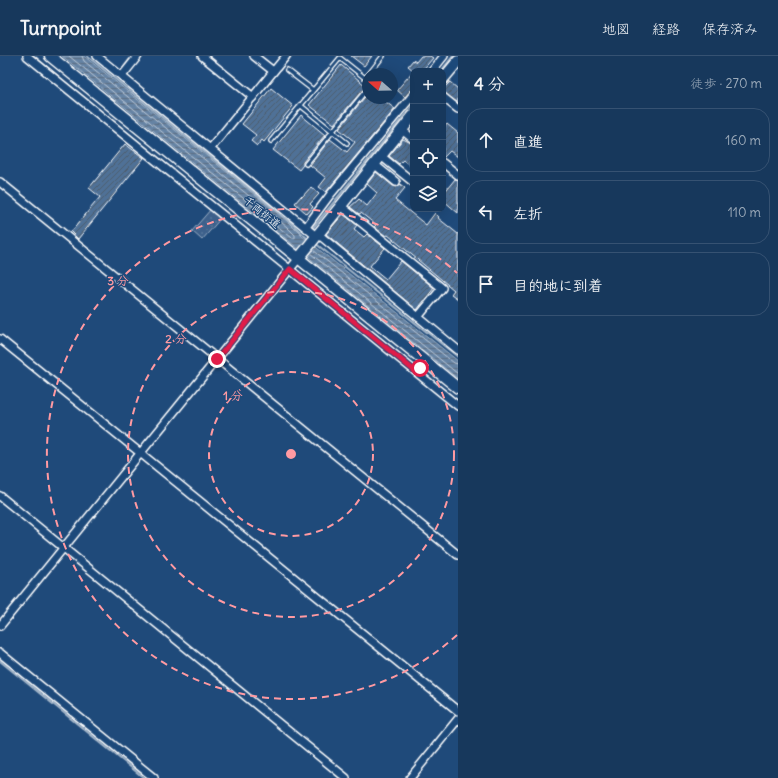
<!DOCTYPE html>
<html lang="ja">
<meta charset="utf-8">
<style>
body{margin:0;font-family:Delius,"Klee One",sans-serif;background:#244365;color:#f1f3f6}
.controls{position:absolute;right:12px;top:12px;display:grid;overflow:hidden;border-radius:8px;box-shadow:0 4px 16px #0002}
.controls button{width:36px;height:36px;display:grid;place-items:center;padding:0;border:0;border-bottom:1px solid #365272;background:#17385c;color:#f1f3f6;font:20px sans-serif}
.compass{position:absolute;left:362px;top:12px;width:36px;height:36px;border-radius:50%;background:#17385c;box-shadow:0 4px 16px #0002;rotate:290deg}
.stop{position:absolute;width:12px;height:12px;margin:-9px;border:3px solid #e11d48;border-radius:50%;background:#fff}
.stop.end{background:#e11d48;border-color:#fff;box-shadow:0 1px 4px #0008}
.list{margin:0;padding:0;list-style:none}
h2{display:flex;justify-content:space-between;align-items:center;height:52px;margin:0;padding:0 16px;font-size:17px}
h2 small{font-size:13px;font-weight:400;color:#9eacbb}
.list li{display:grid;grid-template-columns:26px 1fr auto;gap:12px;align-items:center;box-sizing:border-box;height:64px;margin:0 8px 8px;padding:0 8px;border:1px solid #365272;border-radius:16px}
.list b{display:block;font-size:15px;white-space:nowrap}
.list em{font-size:13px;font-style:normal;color:#9eacbb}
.icon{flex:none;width:22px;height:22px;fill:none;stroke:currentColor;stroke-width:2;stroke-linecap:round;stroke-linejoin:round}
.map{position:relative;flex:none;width:458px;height:722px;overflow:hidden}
header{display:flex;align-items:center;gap:24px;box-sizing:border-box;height:56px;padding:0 20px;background:#17385c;border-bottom:1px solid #365272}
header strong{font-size:19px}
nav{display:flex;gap:22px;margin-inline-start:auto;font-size:14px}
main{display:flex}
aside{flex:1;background:#17385c}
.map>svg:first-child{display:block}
.grass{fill:url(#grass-dots);stroke:#9eb0c5}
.water{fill:url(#water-rules);stroke:#a3b5c8}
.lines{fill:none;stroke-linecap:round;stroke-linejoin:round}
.shore{stroke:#c1cddb;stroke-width:1}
.stream{stroke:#a3b5c8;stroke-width:2}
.building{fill:url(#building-hatch);stroke:#fff}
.lane-casing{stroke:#fff;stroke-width:6}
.street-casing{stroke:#fff;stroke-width:10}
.secondary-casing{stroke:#fff;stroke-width:13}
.lane{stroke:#1f4a7a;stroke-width:3.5}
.street{stroke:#1f4a7a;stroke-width:7}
.secondary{stroke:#1f4a7a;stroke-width:10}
.route{stroke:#e11d48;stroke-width:5}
.ring{fill:none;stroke:#ff9aa2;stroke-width:2;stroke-dasharray:7 5}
.labels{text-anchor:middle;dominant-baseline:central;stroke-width:3;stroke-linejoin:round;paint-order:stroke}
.street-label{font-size:11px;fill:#fff;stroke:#1f4a7a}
.centre{fill:#ff9aa2;stroke:#1f4a7a;stroke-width:2}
.ring-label{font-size:12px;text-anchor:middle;font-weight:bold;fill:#ff9aa2;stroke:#1f4a7a;stroke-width:3;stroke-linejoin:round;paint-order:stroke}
</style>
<header>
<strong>Turnpoint</strong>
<nav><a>地図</a><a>経路</a><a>保存済み</a></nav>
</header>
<main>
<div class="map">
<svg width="458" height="722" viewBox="0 0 458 722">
<defs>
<pattern id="grass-dots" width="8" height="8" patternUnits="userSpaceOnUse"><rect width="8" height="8" fill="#3c618b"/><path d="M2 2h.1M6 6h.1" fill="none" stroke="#59799c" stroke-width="1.8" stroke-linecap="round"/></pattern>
<pattern id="water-rules" width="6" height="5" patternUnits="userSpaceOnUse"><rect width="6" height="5" fill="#6583a4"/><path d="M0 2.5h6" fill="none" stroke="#5b6d81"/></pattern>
<pattern id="building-hatch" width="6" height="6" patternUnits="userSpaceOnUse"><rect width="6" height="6" fill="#507197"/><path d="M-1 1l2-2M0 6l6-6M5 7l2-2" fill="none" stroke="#4e5b6a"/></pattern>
</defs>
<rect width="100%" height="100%" fill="#1f4a7a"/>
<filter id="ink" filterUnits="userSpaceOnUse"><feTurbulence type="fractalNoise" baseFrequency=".025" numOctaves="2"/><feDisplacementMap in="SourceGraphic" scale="8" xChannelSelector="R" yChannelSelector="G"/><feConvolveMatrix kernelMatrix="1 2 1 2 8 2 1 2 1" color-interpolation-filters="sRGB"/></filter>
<g filter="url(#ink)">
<polygon class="grass" points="211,153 221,162 202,184 192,175"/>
<polygon class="water" points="62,0 84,0 287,165 302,180 458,305 458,323"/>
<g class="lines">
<g class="shore">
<polyline points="69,0 292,182 295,182 295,179 287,171 84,5 82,0"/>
<polyline points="313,194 454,307 458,308"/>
<polyline points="310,197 458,318"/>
</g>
<g class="stream">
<polyline points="34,0 83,41"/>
<polyline points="87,0 290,166 309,184"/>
<polyline points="441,15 453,0"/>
<polyline points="120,16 132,0"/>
<polyline points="217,91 291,0"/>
<polyline points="312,173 413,49"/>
<polyline points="315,187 458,301"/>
<polyline points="374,278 377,279 381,284"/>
<polyline points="416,312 421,315 422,318"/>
<polyline points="452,341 458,345"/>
<polyline points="293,525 458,660"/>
<polyline points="0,605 144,722"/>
</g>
</g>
<g class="building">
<polygon points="351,0 372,0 364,10"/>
<polygon points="421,0 430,0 433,2 422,15 414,15 408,10 413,4 416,6"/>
<polygon points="341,9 366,30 334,68 309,49"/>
<polygon points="413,15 413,32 405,41 397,34"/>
<polygon points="450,26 458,33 458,47 443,36 443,33"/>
<polygon points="271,32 293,50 264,86 262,84 257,90 251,85 256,79 242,68"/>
<polygon points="368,37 368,42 381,42 395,53 326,136 319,131 326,122 310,109 330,83 347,96 355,86 339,73"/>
<polygon points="301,59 325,79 303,106 303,109 299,114 273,94"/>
<polygon points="447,68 458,77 458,101 450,95 443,102 443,73"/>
<polygon points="403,83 413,88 413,112 403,104 399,108 389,100"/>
<polygon points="125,88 144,102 78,183 71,176 100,141 89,132"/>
<polygon points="376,116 393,130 397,131 400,128 405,132 395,144 426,169 435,157 439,161 438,162 458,178 458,243 451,238 454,234 388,179 386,180 374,171 376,169 361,157 359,158 350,151 359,143 367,150 377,137 367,128"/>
<polygon points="455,123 458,124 458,157 443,144 443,138"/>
<polygon points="311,131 319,138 310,148 313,151 307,158 295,147 301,140 302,141"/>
<polygon points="343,158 357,169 354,173 364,181 367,178 385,192 370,210 386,223 401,205 434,232 417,254 326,178"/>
</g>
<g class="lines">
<defs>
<g id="lane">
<polyline points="287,14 313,34"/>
<polyline points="369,18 383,0"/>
<polyline points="300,49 347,87"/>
<polyline points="271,85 340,2 365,22 368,19"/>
<polyline points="306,108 368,32"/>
</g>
<g id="street">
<polyline points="27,0 458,350"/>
<polyline points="97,0 316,180"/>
<polyline points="202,0 253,41"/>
<polyline points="254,0 273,15"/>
<polyline points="432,15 444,0"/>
<polyline points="122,20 138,0"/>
<polyline points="443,41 458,53"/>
<polyline points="402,74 413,83"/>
<polyline points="211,92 286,0"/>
<polyline points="381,100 413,126"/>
<polyline points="443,107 458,119"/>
<polyline points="374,108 396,126"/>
<polyline points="0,126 458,499"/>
<polyline points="341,150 442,232 418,261"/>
<polyline points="306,171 330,139 413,39"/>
<polyline points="318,178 458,294"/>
<polyline points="0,283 458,655"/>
<polyline points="0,440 346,722"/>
<polyline points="0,570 299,202"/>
<polyline points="0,597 154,722"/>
<polyline points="410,722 458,663"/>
</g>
<g id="secondary">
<polyline points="50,0 458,332"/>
<polyline points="443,23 458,5"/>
<polyline points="299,202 413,60"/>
</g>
</defs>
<use href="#lane" class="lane-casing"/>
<use href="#street" class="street-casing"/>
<use href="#secondary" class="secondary-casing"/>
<use href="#lane" class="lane"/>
<use href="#street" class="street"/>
<use href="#secondary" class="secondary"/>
</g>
</g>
<g class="lines" filter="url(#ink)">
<polyline class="route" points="217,303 290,213 416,316 420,312"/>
</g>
<g class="ring">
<circle cx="291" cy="398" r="82"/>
<circle cx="291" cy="398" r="163"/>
<path d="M457 579A245 245 0 1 1 457 217"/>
</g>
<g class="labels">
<g class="street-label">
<text transform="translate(262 156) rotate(39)">千両街道</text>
</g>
</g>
<circle cx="291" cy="398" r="6" class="centre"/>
<g class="ring-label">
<text x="118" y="229">3 分</text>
<text x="176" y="287">2 分</text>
<text x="233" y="344">1 分</text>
</g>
</svg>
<div class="controls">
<button>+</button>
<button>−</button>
<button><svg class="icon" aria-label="locate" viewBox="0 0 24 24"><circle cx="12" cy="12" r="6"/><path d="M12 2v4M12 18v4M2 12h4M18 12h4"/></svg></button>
<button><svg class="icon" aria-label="layers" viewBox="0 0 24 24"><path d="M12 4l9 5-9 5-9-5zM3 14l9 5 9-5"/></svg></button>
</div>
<svg class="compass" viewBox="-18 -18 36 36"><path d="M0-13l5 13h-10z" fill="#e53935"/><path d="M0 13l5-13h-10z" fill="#9eacbb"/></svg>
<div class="stop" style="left:420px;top:312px"></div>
<div class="stop end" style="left:217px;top:303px"></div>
</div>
<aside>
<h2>4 分<small>徒歩 · 270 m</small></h2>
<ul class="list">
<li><svg class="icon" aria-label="ahead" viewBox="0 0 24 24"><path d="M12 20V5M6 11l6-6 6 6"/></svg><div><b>直進</b></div><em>160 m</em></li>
<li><svg class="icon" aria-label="left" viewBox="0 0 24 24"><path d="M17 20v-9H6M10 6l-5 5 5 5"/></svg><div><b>左折</b></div><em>110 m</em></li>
<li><svg class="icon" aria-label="arrive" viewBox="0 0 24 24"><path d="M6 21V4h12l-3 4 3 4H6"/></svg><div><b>目的地に到着</b></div></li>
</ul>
</aside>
</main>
